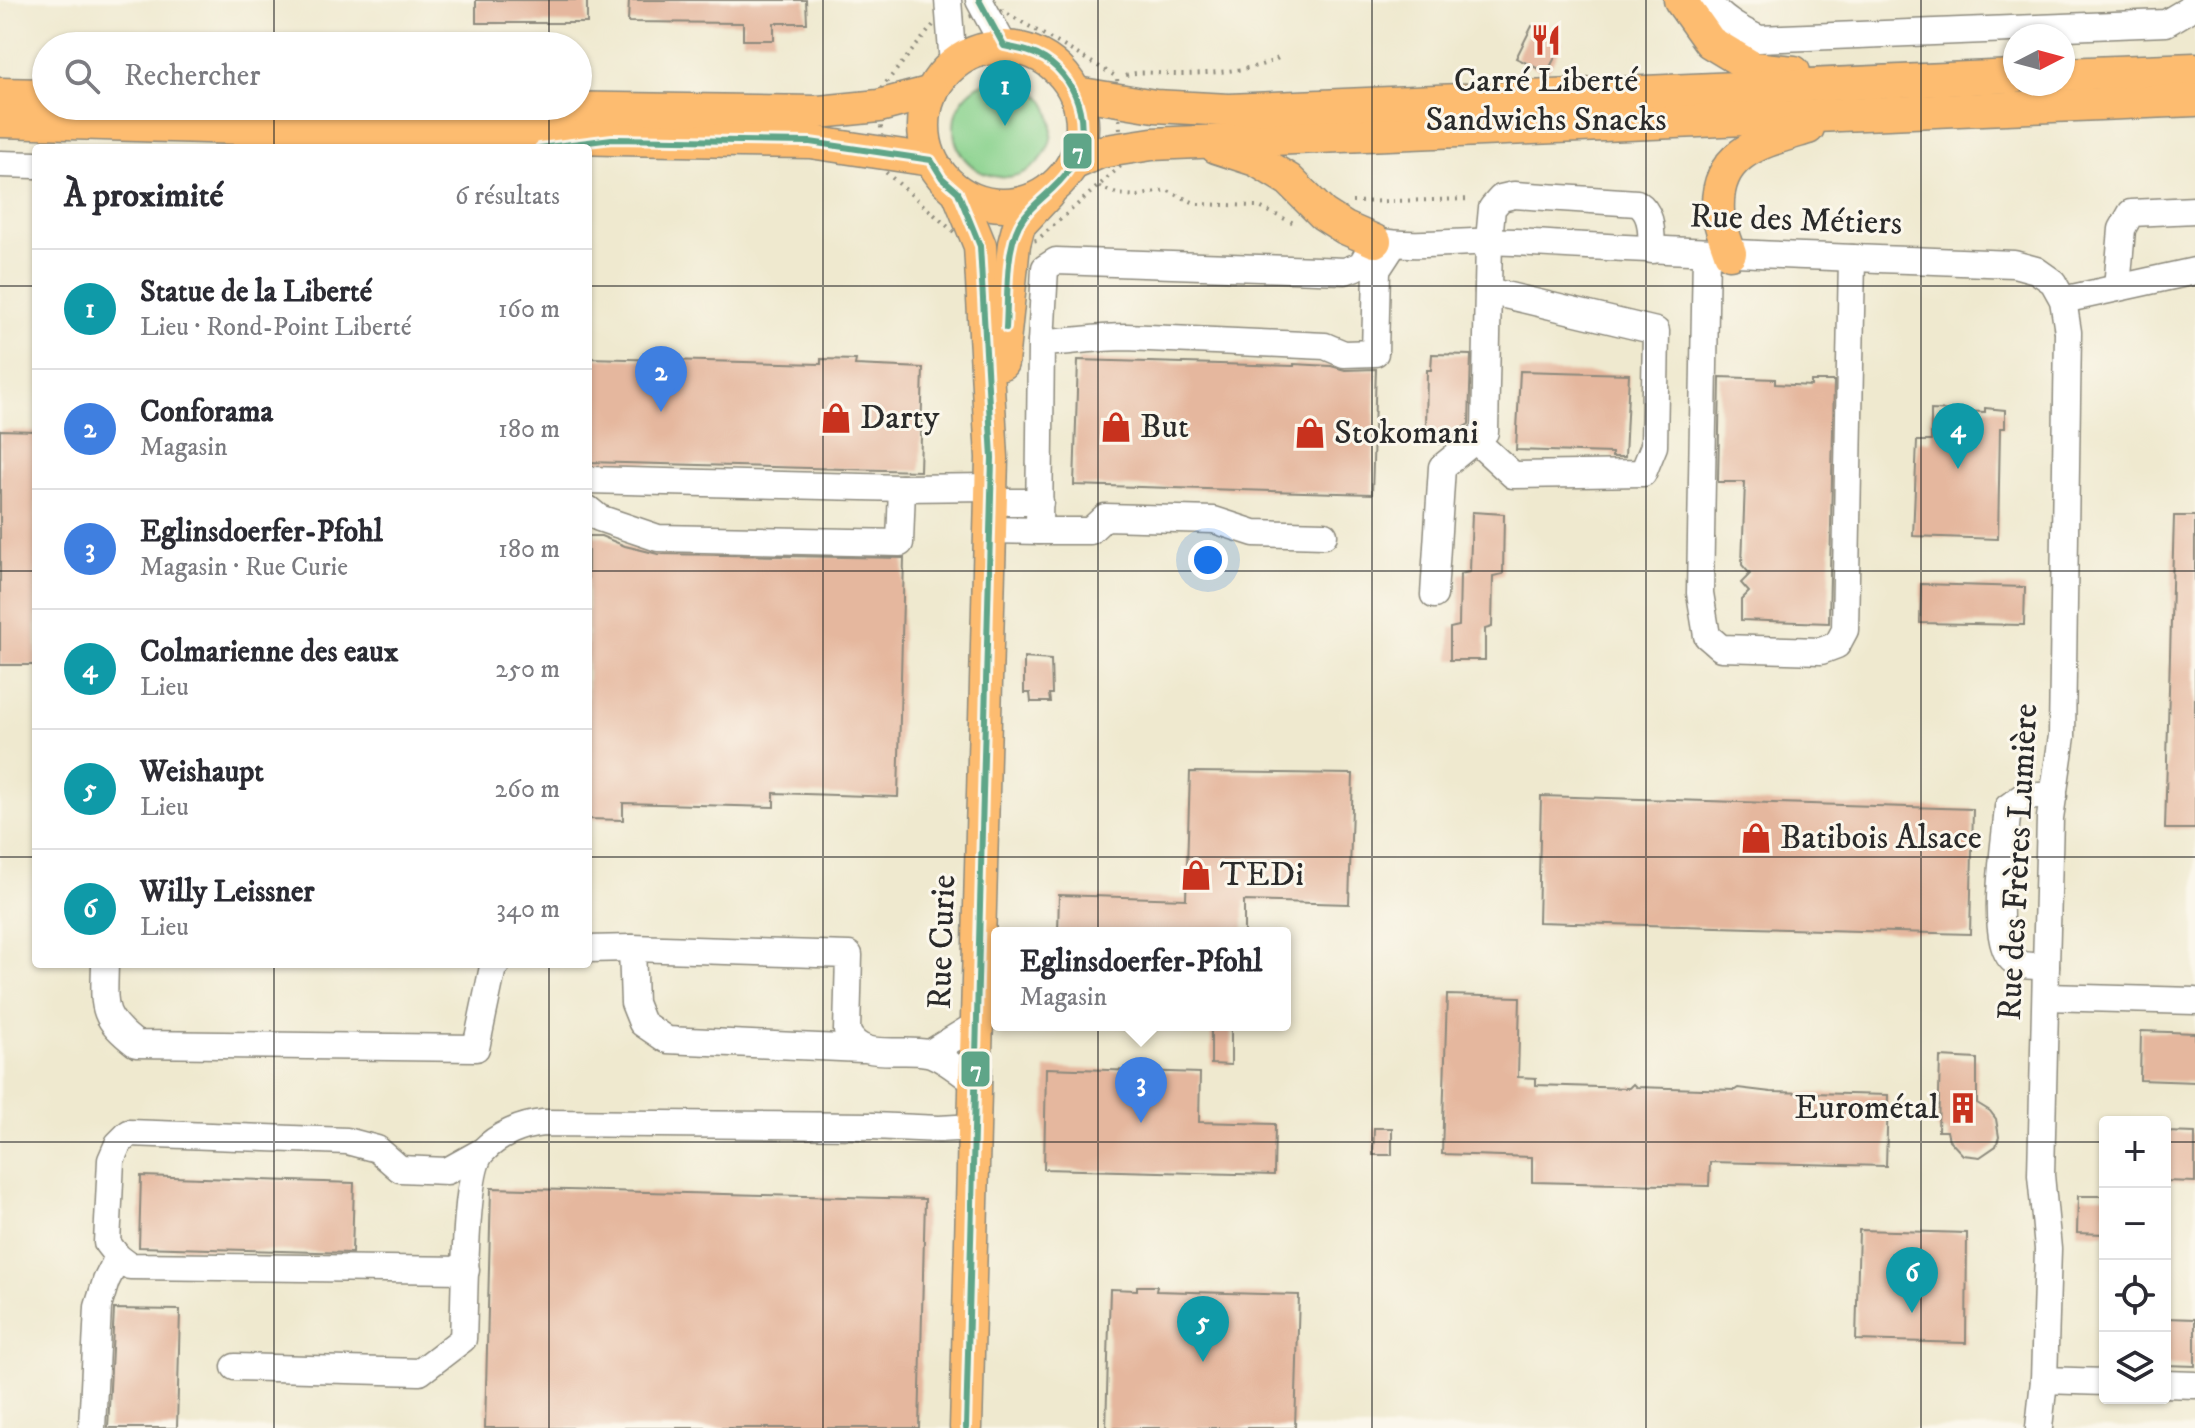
<!DOCTYPE html>
<html lang="fr">
<meta charset="utf-8">
<style>
body{margin:0;font-family:"IM FELL DW Pica",serif;background:#f2f2f3;color:#2b2b33}
.controls{position:absolute;right:24px;bottom:24px;display:grid;overflow:hidden;border-radius:8px;box-shadow:0 2px 6px #0004}
.controls button{width:72px;height:72px;display:grid;place-items:center;padding:0;border:0;border-bottom:2px solid #e1e1e2;background:#fff;color:#2b2b33;font:40px sans-serif}
.compass{position:absolute;left:2003px;top:24px;width:72px;height:72px;border-radius:50%;background:#fff;box-shadow:0 2px 6px #0004;rotate:84deg}
.you{position:absolute;left:1208px;top:560px;width:28px;height:28px;margin:-20px;border:6px solid #fff;border-radius:50%;background:#1a73e8;box-shadow:0 0 0 12px #1a73e833}
.badge{display:grid;place-items:center;width:52px;height:52px;border-radius:50%;background:#0f766e;color:#fff;font-size:26px;font-weight:700}
.pin{position:absolute;translate:-50% -66px;filter:drop-shadow(0 2px 4px #0008)}
.pin::after{content:'';position:absolute;top:42px;width:28px;height:24px;background:inherit;clip-path:polygon(0 0,100% 0,50% 100%)}
.popup{position:absolute;left:991px;top:927px;width:300px;height:104px;box-sizing:border-box;display:grid;place-content:center;border-radius:8px;background:#fff;filter:drop-shadow(0 2px 6px #0005);font-size:26px;white-space:nowrap;color:#7c7c81}
.popup b{font-size:30px;color:#2b2b33}
.popup::after{content:'';position:absolute;left:50%;top:100%;margin-left:-16px;border:16px solid transparent;border-top-color:#fff}
.list{margin:0;padding:0;list-style:none}
h2{display:flex;justify-content:space-between;align-items:center;height:104px;margin:0;padding:0 32px;font-size:34px}
h2 small{font-size:26px;font-weight:400;color:#7c7c81}
.list li{display:grid;grid-template-columns:52px 1fr auto;gap:24px;align-items:center;box-sizing:border-box;height:120px;padding:0 32px;border-top:2px solid #e1e1e2}
.list b{display:block;font-size:30px;white-space:nowrap}
.list p{margin:0;font-size:26px;white-space:nowrap;color:#7c7c81}
.list em{font-size:26px;font-style:normal;color:#7c7c81}
.icon{flex:none;width:44px;height:44px;fill:none;stroke:currentColor;stroke-width:2;stroke-linecap:round;stroke-linejoin:round}
.map{position:relative;flex:none;width:2195px;height:1428px;overflow:hidden}
.search{position:absolute;background:#fff;box-shadow:0 2px 6px #0004;left:32px;top:32px;width:560px;height:88px;display:flex;align-items:center;gap:20px;box-sizing:border-box;padding:0 28px;border-radius:44px;color:#7c7c81;font-size:30px}
.panel{position:absolute;background:#fff;box-shadow:0 2px 6px #0004;left:32px;top:144px;width:560px;height:824px;border-radius:8px}
.map>svg:first-child{display:block}
.green{fill:#89d28d;stroke:#5a7e5c;stroke-width:2}
.building{fill:#e5b79e}
.lines{fill:none;stroke-linecap:round;stroke-linejoin:round}
.minor-casing{stroke:#8d8a7d;stroke-width:29}
.major-casing{stroke:#8d8a7d;stroke-width:35}
.path{stroke:#8d8a7d;stroke-width:4;stroke-dasharray:2 6;stroke-linecap:butt}
.minor{stroke:#fff;stroke-width:26}
.major{stroke:#fdbc6f;stroke-width:32}
.bus-1-casing{stroke:#fbf7ec;stroke-width:12}
.bus-1{stroke:#5fa588;stroke-width:6}
.grid{fill:none;stroke:#2b2b2b;stroke-width:2;stroke-opacity:0.55}
.labels{text-anchor:middle;dominant-baseline:central;stroke-width:6;stroke-linejoin:round;paint-order:stroke}
.poi-label{font-size:34px;fill:#2b2b2b;stroke:#fbf7ec;text-anchor:start}
.street-label{font-size:34px;fill:#2b2b2b;stroke:#fbf7ec}
.line-badge{stroke:#fbf7ec;stroke-width:3}
.badge-label{font-size:22px;text-anchor:middle;font-weight:bold;fill:#fff}
</style>
<div class="map">
<svg width="2195" height="1428" viewBox="0 0 2195 1428">
<rect width="100%" height="100%" fill="#fbf7ec"/>
<filter id="ink" filterUnits="userSpaceOnUse"><feTurbulence type="fractalNoise" baseFrequency=".0125" numOctaves="2"/><feDisplacementMap in="SourceGraphic" scale="16" xChannelSelector="R" yChannelSelector="G"/><feConvolveMatrix kernelMatrix="1 2 1 2 8 2 1 2 1" color-interpolation-filters="sRGB"/></filter>
<filter id="wash" filterUnits="userSpaceOnUse"><feTurbulence type="fractalNoise" baseFrequency=".006" numOctaves="4" result="noise"/><feDisplacementMap in="SourceGraphic" scale="32" xChannelSelector="R" yChannelSelector="G"/><feGaussianBlur stdDeviation="1.8" result="paint"/><feColorMatrix in="noise" values="0 0 0 0 0 0 0 0 0 0 0 0 0 0 0 0 0 1.4 0 .05"/><feComposite in="paint" operator="in"/></filter>
<g filter="url(#wash)">
<rect width="100%" height="100%" fill="#efe9cf"/>
<circle class="green" cx="1003" cy="128" r="49"/>
<g id="blocks">
<g class="building">
<rect x="476" y="0" width="111" height="23"/>
<polygon points="629,0 806,0 807,23 774,23 774,40 743,40 743,23 628,22"/>
<polygon points="1532,26 1563,42 1547,73 1516,58"/>
<polygon points="1432,354 1471,355 1469,424 1457,431 1457,434 1444,444 1432,444 1432,430 1426,430 1427,370 1431,370"/>
<polygon points="588,358 821,364 821,359 856,360 855,365 923,368 920,471 588,462"/>
<polygon points="1078,360 1294,366 1294,364 1331,366 1345,370 1376,369 1372,494 1074,485"/>
<polygon points="1520,371 1629,374 1625,457 1612,457 1612,453 1516,450"/>
<polygon points="1720,377 1775,379 1775,384 1811,386 1811,381 1834,381 1829,623 1741,620 1741,600 1749,592 1741,583 1750,574 1742,565 1745,482 1718,482"/>
<polygon points="1985,408 2005,410 2005,428 2000,428 1998,539 1913,536 1917,441 1931,441 1931,410 1985,412"/>
<polygon points="0,430 36,431 36,665 0,665"/>
<polygon points="1472,512 1504,514 1503,574 1493,576 1492,627 1485,629 1485,660 1450,660 1450,628 1459,626 1460,574 1470,572"/>
<polygon points="2174,516 2195,516 2195,829 2165,829"/>
<polygon points="588,536 601,536 625,546 658,554 904,558 898,797 774,793 774,807 623,803 623,820 588,819"/>
<polygon points="1921,584 2025,587 2024,625 1920,623"/>
<polygon points="1024,658 1051,660 1052,694 1049,694 1050,702 1031,702 1030,693 1024,693"/>
<polygon points="1190,772 1353,774 1349,904 1244,901 1244,933 1058,933 1059,895 1186,899"/>
<polygon points="1541,796 1973,809 1970,934 1538,922"/>
<polygon points="1447,995 1520,997 1518,1077 1536,1078 1536,1085 1629,1088 1633,1084 1636,1087 1735,1090 1738,1088 1771,1092 1888,1095 1886,1166 1710,1162 1709,1186 1532,1182 1532,1157 1442,1154"/>
<polygon points="1211,1025 1231,1025 1231,1065 1211,1064"/>
<polygon points="2141,1031 2195,1033 2195,1082 2140,1080"/>
<polygon points="1940,1057 1977,1059 1977,1103 1990,1111 1996,1119 1999,1137 1996,1146 1980,1157 1963,1155 1949,1140 1947,1131 1938,1131"/>
<polygon points="1046,1068 1200,1073 1199,1122 1275,1124 1274,1175 1044,1169"/>
<polygon points="1374,1128 1392,1128 1392,1155 1373,1155"/>
<polygon points="2165,1132 2195,1133 2195,1182 2165,1181"/>
<polygon points="141,1176 354,1183 352,1253 139,1247"/>
<polygon points="491,1188 925,1199 919,1428 485,1428"/>
<polygon points="2078,1196 2105,1196 2105,1234 2077,1233"/>
<polygon points="1859,1230 1967,1233 1966,1343 1856,1340"/>
<polygon points="1137,1286 1157,1286 1156,1291 1299,1295 1295,1428 1106,1428 1110,1289 1137,1290"/>
<polygon points="114,1309 180,1310 177,1428 108,1428"/>
<polygon points="2165,1318 2195,1319 2195,1366 2165,1365"/>
</g>
</g>
</g>
<g filter="url(#ink)">
<use href="#blocks" fill-opacity="0" stroke="#8d8a7d" stroke-width="2"/>
<g class="lines">
<defs>
<g id="minor">
<polyline points="948,0 953,65"/>
<polyline points="979,0 1004,46"/>
<path d="M1707,0C1720,19 1739,29 1759,39L2166,23L2188,10L2195,2"/>
<polyline points="0,164 36,165"/>
<polyline points="1706,252 1700,593 1707,636 1721,648 1821,651 1837,645 1845,630 1852,258"/>
<polyline points="2117,288 2122,229 2131,213 2195,210"/>
<polyline points="2063,300 2195,271"/>
<path d="M1041,343L1045,268L1056,261L1345,271L1361,265L1375,241C1422,249 1468,239 1515,242C1681,252 1847,258 2014,264L2036,270L2053,282L2063,300L2068,332L2062,736L2050,818L2046,966L2041,1175L2048,1249L2044,1380L2039,1428"/>
<polyline points="1475,440 1513,475 1643,473 1654,446 1656,331 1488,291"/>
<polyline points="588,480 902,488 992,487"/>
<polyline points="991,502 1040,502"/>
<polyline points="588,509 599,518 658,538 900,543 902,488"/>
<path d="M991,530L1039,531L1041,343C1070,342 1097,337 1126,337L1325,346L1344,354L1375,353L1377,270L1394,244"/>
<polyline points="1039,531 1090,531 1105,517 1214,520 1254,533 1324,535"/>
<path d="M1434,595L1442,467L1485,432L1489,240L1492,208L1501,198L1514,195L1637,203C1653,213 1651,232 1652,250"/>
<polyline points="632,948 634,1003 642,1023 667,1040 862,1049"/>
<path d="M588,949L632,948L849,955L847,1031C859,1062 900,1047 927,1053C943,1056 962,1074 976,1083"/>
<path d="M105,964C104,1007 100,1016 136,1044L476,1048L493,967L497,964"/>
<path d="M2046,966C2037,966 2023,967 2015,962C1987,946 2006,837 2008,807L2022,797L2054,795"/>
<polyline points="2046,997 2195,1001"/>
<polyline points="930,1053 977,1024"/>
<polyline points="466,1270 130,1266 118,1257 107,1243 111,1160 118,1144 129,1133 347,1141 377,1149 400,1169 447,1171 481,1152"/>
<path d="M235,1367L420,1372L463,1339C465,1305 463,1171 483,1151C498,1135 522,1125 543,1123L873,1126L939,1129L974,1127"/>
<polyline points="2044,1380 2105,1382"/>
<polyline points="2165,1384 2195,1385"/>
<polyline points="92,1428 98,1307 106,1281 118,1257"/>
</g>
<g id="major">
<polyline points="1680,0 1710,42 1753,68 1794,72"/>
<circle cx="1003" cy="126" r="79"/>
<polyline points="2063,74 2195,69"/>
<polyline points="1076,93 1155,106 1229,110 2015,76"/>
<polyline points="0,94 46,95"/>
<polyline points="407,106 819,112 879,106 932,92"/>
<polyline points="0,121 612,139 810,142 931,160"/>
<polyline points="1216,147 1256,160 1289,180 1323,214 1345,228 1375,241"/>
<polyline points="1073,164 1100,152 1152,144 2195,100"/>
<polyline points="958,192 980,246 992,458 966,1428"/>
<path d="M1730,253C1726,240 1719,225 1718,211C1715,151 1762,142 1808,128"/>
<polyline points="1002,363 1014,244 1019,225 1048,194"/>
</g>
</defs>
<use href="#minor" class="minor-casing"/>
<use href="#major" class="major-casing"/>
<g class="path">
<polygon points="1001,10 1117,77 1122,165 1037,240 1014,244 969,245 882,169 880,90 934,24"/>
<path d="M1126,75C1142,70 1160,74 1176,74C1203,74 1259,71 1280,57"/>
<polyline points="1099,187 1117,194 1138,196 1166,190 1197,204 1257,206 1296,224"/>
<polyline points="1352,202 1471,199"/>
</g>
<use href="#minor" class="minor"/>
<use href="#major" class="major"/>
<defs>
<g id="bus-1">
<path d="M979,0L1004,46C1018,49 1032,51 1045,59C1081,82 1094,135 1068,171C1055,191 1030,204 1019,225C1005,252 1008,298 1006,328"/>
<polyline points="540,148 612,139 810,142 931,160 942,178 958,192 980,246 992,458 966,1428"/>
</g>
</defs>
<use href="#bus-1" class="bus-1-casing"/>
<use href="#bus-1" class="bus-1"/>
</g>
</g>
<path class="grid" d="M274,0V46M549,0V46M823,0V1428M1098,0V1428M1372,0V1428M1646,0V1428M1921,0V1428M274,106V148M549,106V148M0,286H36M588,286H2195M0,571H36M588,571H2195M0,857H36M588,857H2195M274,964V1428M549,964V1428M0,1142H2105M2165,1142H2195"/>
<defs>
<symbol id="restaurant-bare" viewBox="-9 -9 18 18"><path d="M-5-6h1v4h1v-4h1v4h1v-4h1v5L-1.5 .5V6h-2V.5L-5-1ZM5-6V6H3V1.5H1.5Q1.5-4 5-6Z" fill="#c8321e" stroke="#fbf7ec" stroke-width="2.5" paint-order="stroke"/></symbol>
<symbol id="shop-bare" viewBox="-9 -9 18 18"><path d="M-5-2.5h2.3a2.7 3.5 0 0 1 5.4 0H5L5.5 6h-11ZM-1.5-2.5h3a1.5 2.3 0 0 0-3 0Z" fill="#c8321e" stroke="#fbf7ec" stroke-width="2.5" paint-order="stroke"/></symbol>
<symbol id="building-bare" viewBox="-9 -9 18 18"><path d="M-4-6H4V6H1V3H-1V6H-4ZM-2.5-4.3h1.7v1.8h-1.7ZM.8-4.3h1.7v1.8H.8ZM-2.5-1h1.7V.8h-1.7ZM.8-1h1.7V.8H.8Z" fill="#c8321e" stroke="#fbf7ec" stroke-width="2.5" paint-order="stroke"/></symbol>
</defs>
<g fill-rule="evenodd">
<use href="#restaurant-bare" x="1524" y="18" width="44" height="44"/>
<use href="#shop-bare" x="814" y="396" width="44" height="44"/>
<use href="#shop-bare" x="1094" y="405" width="44" height="44"/>
<use href="#shop-bare" x="1288" y="411" width="44" height="44"/>
<use href="#shop-bare" x="1734" y="816" width="44" height="44"/>
<use href="#shop-bare" x="1174" y="853" width="44" height="44"/>
<use href="#building-bare" x="1941" y="1086" width="44" height="44"/>
</g>
<g class="labels">
<g class="poi-label">
<text x="1546" y="81" text-anchor="middle">Carré Liberté<tspan x="1546" dy="39">Sandwichs Snacks</tspan></text>
<text x="860" y="418">Darty</text>
<text x="1140" y="427">But</text>
<text x="1334" y="433">Stokomani</text>
<text x="1780" y="838">Batibois Alsace</text>
<text x="1220" y="875">TEDi</text>
<text x="1939" y="1108" text-anchor="end">Eurométal</text>
</g>
<g class="street-label">
<text transform="translate(1796 220) rotate(2)">Rue des Métiers</text>
<text transform="translate(2018 862) rotate(-87)">Rue des Frères Lumière</text>
<text transform="translate(942 942) rotate(-88)">Rue Curie</text>
</g>
</g>
<g class="line-badge">
<rect x="1062" y="132" width="31" height="38" rx="8" fill="#5fa588"/>
<rect x="960" y="1050" width="31" height="38" rx="8" fill="#5fa588"/>
</g>
<g class="badge-label">
<text x="1078" y="159">7</text>
<text x="976" y="1077">7</text>
</g>
</svg>
<div class="controls">
<button>+</button>
<button>−</button>
<button><svg class="icon" aria-label="locate" viewBox="0 0 24 24"><circle cx="12" cy="12" r="6"/><path d="M12 2v4M12 18v4M2 12h4M18 12h4"/></svg></button>
<button><svg class="icon" aria-label="layers" viewBox="0 0 24 24"><path d="M12 4l9 5-9 5-9-5zM3 14l9 5 9-5"/></svg></button>
</div>
<svg class="compass" viewBox="-18 -18 36 36"><path d="M0-13l5 13h-10z" fill="#e53935"/><path d="M0 13l5-13h-10z" fill="#7c7c81"/></svg>
<div class="you"></div>
<div class="pin badge" style="left:1005px;top:126px;background:#0f9aa8">1</div>
<div class="pin badge" style="left:661px;top:412px;background:#3f7fe0">2</div>
<div class="pin badge" style="left:1141px;top:1123px;background:#3f7fe0">3</div>
<div class="popup"><b>Eglinsdoerfer-Pfohl</b>Magasin</div>
<div class="pin badge" style="left:1958px;top:469px;background:#0f9aa8">4</div>
<div class="pin badge" style="left:1203px;top:1362px;background:#0f9aa8">5</div>
<div class="pin badge" style="left:1912px;top:1313px;background:#0f9aa8">6</div>
<div class="search"><svg class="icon" aria-label="search" viewBox="0 0 24 24"><circle cx="10" cy="10" r="6"/><path d="M15 15l6 6"/></svg>Rechercher</div>
<section class="panel">
<h2>À proximité<small>6 résultats</small></h2>
<ul class="list">
<li><span class="badge" style="background:#0f9aa8">1</span><div><b>Statue de la Liberté</b><p>Lieu · Rond-Point Liberté</p></div><em>160 m</em></li>
<li><span class="badge" style="background:#3f7fe0">2</span><div><b>Conforama</b><p>Magasin</p></div><em>180 m</em></li>
<li><span class="badge" style="background:#3f7fe0">3</span><div><b>Eglinsdoerfer-Pfohl</b><p>Magasin · Rue Curie</p></div><em>180 m</em></li>
<li><span class="badge" style="background:#0f9aa8">4</span><div><b>Colmarienne des eaux</b><p>Lieu</p></div><em>250 m</em></li>
<li><span class="badge" style="background:#0f9aa8">5</span><div><b>Weishaupt</b><p>Lieu</p></div><em>260 m</em></li>
<li><span class="badge" style="background:#0f9aa8">6</span><div><b>Willy Leissner</b><p>Lieu</p></div><em>340 m</em></li>
</ul>
</section>
</div>
